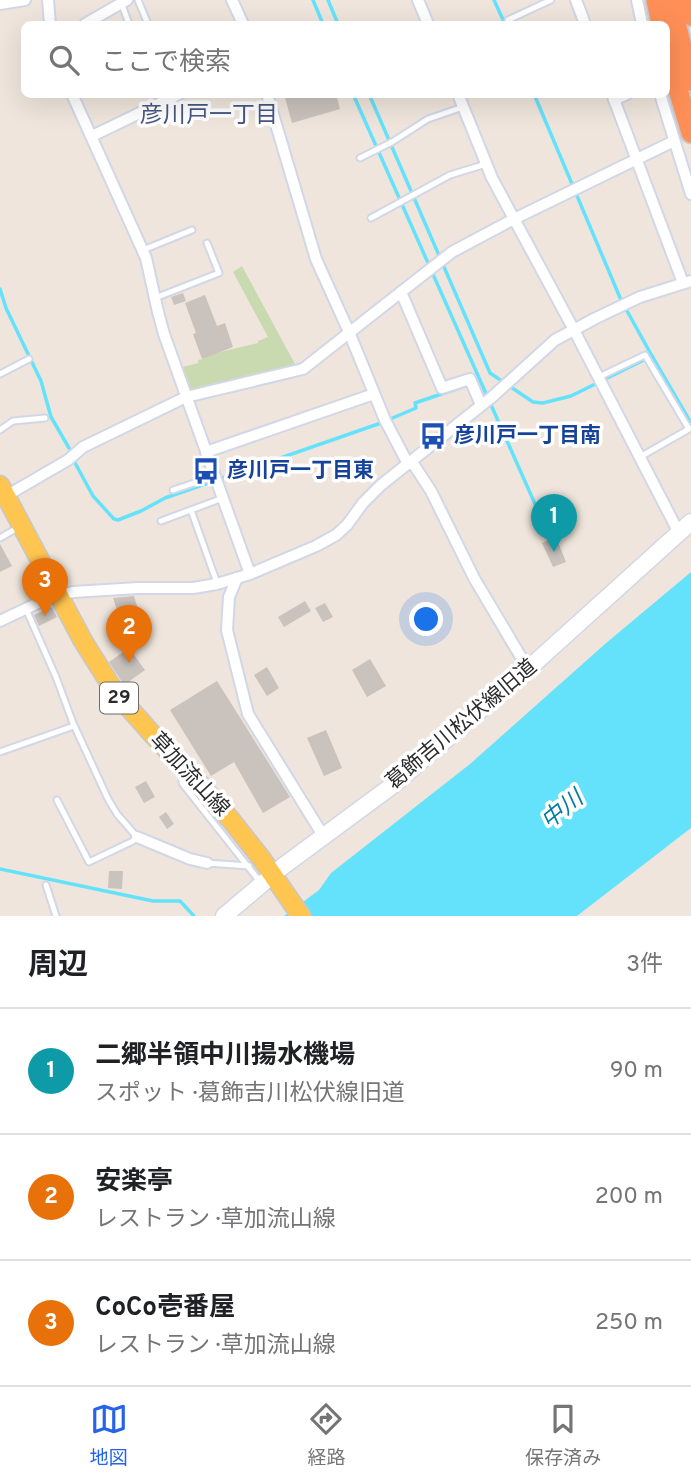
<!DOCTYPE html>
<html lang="ja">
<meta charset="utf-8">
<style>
body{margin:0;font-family:Overpass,"Noto Sans JP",sans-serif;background:#f6f6f6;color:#202124}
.you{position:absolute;left:427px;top:620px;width:24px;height:24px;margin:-18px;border:5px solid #fff;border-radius:50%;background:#1a73e8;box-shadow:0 0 0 10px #1a73e833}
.badge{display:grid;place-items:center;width:46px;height:46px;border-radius:50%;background:#2563eb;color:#fff;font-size:23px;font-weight:700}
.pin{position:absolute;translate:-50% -58px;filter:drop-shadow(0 2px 4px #0008)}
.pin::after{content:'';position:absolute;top:37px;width:24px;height:21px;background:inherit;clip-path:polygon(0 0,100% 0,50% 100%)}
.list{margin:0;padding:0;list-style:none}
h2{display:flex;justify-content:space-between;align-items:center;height:91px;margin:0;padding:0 28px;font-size:30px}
h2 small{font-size:23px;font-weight:400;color:#757577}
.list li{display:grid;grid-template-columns:46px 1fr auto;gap:21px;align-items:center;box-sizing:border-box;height:126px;padding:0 28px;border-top:2px solid #e0e0e0}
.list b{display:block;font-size:26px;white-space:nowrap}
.list p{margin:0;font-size:23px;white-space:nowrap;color:#757577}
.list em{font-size:23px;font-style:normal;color:#757577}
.icon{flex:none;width:38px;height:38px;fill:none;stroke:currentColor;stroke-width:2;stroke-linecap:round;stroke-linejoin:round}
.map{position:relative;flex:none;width:691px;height:916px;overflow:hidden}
.search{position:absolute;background:#fff;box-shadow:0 7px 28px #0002;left:21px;right:21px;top:21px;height:77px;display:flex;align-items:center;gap:18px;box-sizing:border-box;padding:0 24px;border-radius:10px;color:#757577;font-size:26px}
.sheet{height:469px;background:#fff}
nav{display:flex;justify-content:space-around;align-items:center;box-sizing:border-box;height:98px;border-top:2px solid #e0e0e0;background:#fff;font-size:19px;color:#757577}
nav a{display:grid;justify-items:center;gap:4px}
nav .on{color:#2563eb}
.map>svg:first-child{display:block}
.cemetery{fill:#c9dab1}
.water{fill:#65e2fb}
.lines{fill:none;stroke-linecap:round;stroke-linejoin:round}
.stream{stroke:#65e2fb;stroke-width:3.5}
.building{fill:#cac2bc}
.lane-casing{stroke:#d1d7e6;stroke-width:9}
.street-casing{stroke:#d1d7e6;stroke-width:14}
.secondary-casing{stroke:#d1d7e6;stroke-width:19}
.primary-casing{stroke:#c8c8c8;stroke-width:21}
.highway-casing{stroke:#c8c8c8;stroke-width:23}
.lane{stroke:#fff;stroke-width:5}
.street{stroke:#fff;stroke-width:10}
.secondary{stroke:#fff;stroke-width:16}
.primary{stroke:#ffc551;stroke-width:18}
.highway{stroke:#ff8f57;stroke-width:19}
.labels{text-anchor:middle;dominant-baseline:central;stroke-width:7;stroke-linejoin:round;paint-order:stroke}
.shield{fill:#fff;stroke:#6b6b6b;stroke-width:2}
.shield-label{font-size:19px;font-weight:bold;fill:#2b2b2b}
.transit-label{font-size:21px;font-weight:bold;fill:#164399;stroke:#fff;text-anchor:start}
.street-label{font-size:21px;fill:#2b2b2b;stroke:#fff}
.neighbourhood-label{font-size:23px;fill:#475781;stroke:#fff}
.water-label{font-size:23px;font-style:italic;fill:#017ba3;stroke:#fff}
</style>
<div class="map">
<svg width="691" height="916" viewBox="0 0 691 916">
<rect width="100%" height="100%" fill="#efe5dc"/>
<polygon class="cemetery" points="242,266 296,366 195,391 191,389 183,367 198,363 198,360 203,359 203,356 258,343 258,341 268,337 233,272"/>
<polygon class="water" points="691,572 691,828 577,916 284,916 319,890 331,873 470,764 605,644"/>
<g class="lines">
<g class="stream">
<polyline points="313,0 323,24"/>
<polyline points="328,0 338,24"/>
<polyline points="494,0 505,24"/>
<polyline points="353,94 543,522"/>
<polyline points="369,94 490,373 533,402 543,403 571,396 652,356 691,423"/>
<polyline points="534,94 621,300 652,356"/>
<polyline points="0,289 6,308 41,381 51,417 69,448"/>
<polyline points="74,461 93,496 114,519 118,520 141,511 165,498 381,423 416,408 415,403 462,387"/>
<polyline points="0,869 153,901 180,901 194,916"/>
</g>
</g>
<g class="building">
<polygon points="284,94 336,94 340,109 292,123"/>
<polygon points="183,293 186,301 174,305 171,297"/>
<polygon points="205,295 217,326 225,323 233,347 202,359 193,334 196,333 185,303"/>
<polygon points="556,537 566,562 553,567 542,543"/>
<polygon points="0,544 12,566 0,572"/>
<polygon points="134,596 140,616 133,618 137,634 126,637 113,598"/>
<polygon points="305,601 311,611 284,627 278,617"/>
<polygon points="325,603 333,617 323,622 315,608"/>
<polygon points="52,607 57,617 39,626 34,615"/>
<polygon points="129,648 145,670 124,685 109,662"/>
<polygon points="370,659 386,686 367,697 352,670"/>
<polygon points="267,667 279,688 267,696 254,675"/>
<polygon points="217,681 290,797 263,813 234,762 211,776 170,710"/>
<polygon points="326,730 342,768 324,776 307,738"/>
<polygon points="146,781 155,797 144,803 135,787"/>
<polygon points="166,812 174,824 167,829 159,817"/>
<polygon points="109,871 123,871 122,889 108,888"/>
</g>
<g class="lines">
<defs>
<g id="lane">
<polyline points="138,0 148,24"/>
<polyline points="122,5 129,24"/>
<polyline points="508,20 551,0"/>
<polyline points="360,158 392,142 428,119 463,107"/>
<polyline points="371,218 450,175 486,164"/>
<polyline points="143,250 192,230"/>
<polyline points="155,298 219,273 207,243"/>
<polyline points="0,374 29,359"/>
<polyline points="599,377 645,355 689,429 640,457"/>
<polyline points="0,430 13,421 45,418"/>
<polyline points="173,490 215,476"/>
<polyline points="191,510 217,583"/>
<polyline points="161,521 223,498"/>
<polyline points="0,538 19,527"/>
<polyline points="26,609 56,677 73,723 108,799 117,814 137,837 133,841 89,862 57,800"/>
<polyline points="0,752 74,726"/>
<polyline points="182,773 182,783 261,883"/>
<polyline points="207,863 249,866"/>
<polyline points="46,885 56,916"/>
</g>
<g id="street">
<polyline points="48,0 50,24"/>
<polyline points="232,0 243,24"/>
<polyline points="418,0 428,24"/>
<polyline points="576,0 585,24"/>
<polyline points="637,0 642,24"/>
<polyline points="0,4 25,0"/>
<polyline points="85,24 127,0"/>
<polyline points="72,94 146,258 158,312 164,334 250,574"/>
<polyline points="267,94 316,259 349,332 385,420 408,464"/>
<polyline points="458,94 492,178 574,330 679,533"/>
<polyline points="612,94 683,283"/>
<polyline points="660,94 691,194"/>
<polyline points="614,100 627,94"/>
<polyline points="92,136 179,94"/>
<polyline points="401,292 442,388 470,379 481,405"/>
<polyline points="206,452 374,394"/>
<polyline points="412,462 431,491 474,578 528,669"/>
<polyline points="6,496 68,460 83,447 186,397 303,369 452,252 514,219 674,141"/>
<polyline points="237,578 229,597 227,630 248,714 324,837"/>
<polyline points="0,621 40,602 59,595 73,592 138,588 193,588 217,584 250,574 316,546 336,535 347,525 363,503 381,485 492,397 555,340 596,318 640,297 691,281"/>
<polyline points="137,837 190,859 207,863"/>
</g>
<polyline id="secondary" points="224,916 282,867 393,785 528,669 691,522"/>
<polyline id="primary" points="0,485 83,641 115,692 153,735 196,780 231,820 261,858 301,916"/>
<g id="highway">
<polyline points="656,0 661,24"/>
<polyline points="670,0 691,81"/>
<polyline points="688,0 691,16"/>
<polyline points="666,49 691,133"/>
</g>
</defs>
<use href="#lane" class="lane-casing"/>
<use href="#street" class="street-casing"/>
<use href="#secondary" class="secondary-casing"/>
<use href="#primary" class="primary-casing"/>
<use href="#highway" class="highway-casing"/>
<use href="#lane" class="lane"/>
<use href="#street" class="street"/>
<use href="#secondary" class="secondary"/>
<use href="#primary" class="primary"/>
<use href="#highway" class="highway"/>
</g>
<defs>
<symbol id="bus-bare" viewBox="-9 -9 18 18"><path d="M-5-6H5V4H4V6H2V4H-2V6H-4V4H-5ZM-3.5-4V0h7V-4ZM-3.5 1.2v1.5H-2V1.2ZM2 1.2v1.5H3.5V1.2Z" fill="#1a4fb4" stroke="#fff" stroke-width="2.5" paint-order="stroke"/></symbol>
</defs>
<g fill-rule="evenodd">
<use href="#bus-bare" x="414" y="417" width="38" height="38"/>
<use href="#bus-bare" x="187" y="452" width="38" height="38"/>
</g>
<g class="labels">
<rect class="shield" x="100" y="682.5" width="38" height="31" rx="5"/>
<g class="shield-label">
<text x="119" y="698">29</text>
</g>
<g class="transit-label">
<text x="454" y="436">彦川戸一丁目南</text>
<text x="227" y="471">彦川戸一丁目東</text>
</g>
<g class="street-label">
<text transform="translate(462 725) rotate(-40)">葛飾吉川松伏線旧道</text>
<text transform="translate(189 775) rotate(47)">草加流山線</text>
</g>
<g class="neighbourhood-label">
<text x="209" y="116">彦川戸一丁目</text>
</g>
<g class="water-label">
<text transform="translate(563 811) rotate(-39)">中川</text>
</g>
</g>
</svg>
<div class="you"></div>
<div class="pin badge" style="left:554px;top:552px;background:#0f9aa8">1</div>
<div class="pin badge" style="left:129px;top:663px;background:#e8710a">2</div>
<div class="pin badge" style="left:45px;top:616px;background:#e8710a">3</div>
<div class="search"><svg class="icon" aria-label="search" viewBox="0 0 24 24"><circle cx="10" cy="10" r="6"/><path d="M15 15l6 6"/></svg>ここで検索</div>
</div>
<section class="sheet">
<h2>周辺<small>3件</small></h2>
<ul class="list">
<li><span class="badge" style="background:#0f9aa8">1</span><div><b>二郷半領中川揚水機場</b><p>スポット · 葛飾吉川松伏線旧道</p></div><em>90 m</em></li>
<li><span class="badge" style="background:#e8710a">2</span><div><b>安楽亭</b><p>レストラン · 草加流山線</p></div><em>200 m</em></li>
<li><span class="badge" style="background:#e8710a">3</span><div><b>CoCo壱番屋</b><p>レストラン · 草加流山線</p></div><em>250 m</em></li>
</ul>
</section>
<nav>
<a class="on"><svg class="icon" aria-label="map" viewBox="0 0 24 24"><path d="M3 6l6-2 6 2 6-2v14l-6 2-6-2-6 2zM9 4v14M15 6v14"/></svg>地図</a>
<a><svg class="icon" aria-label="directions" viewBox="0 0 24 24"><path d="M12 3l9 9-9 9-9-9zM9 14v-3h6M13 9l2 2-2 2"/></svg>経路</a>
<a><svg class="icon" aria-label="saved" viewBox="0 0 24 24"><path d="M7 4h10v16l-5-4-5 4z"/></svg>保存済み</a>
</nav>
